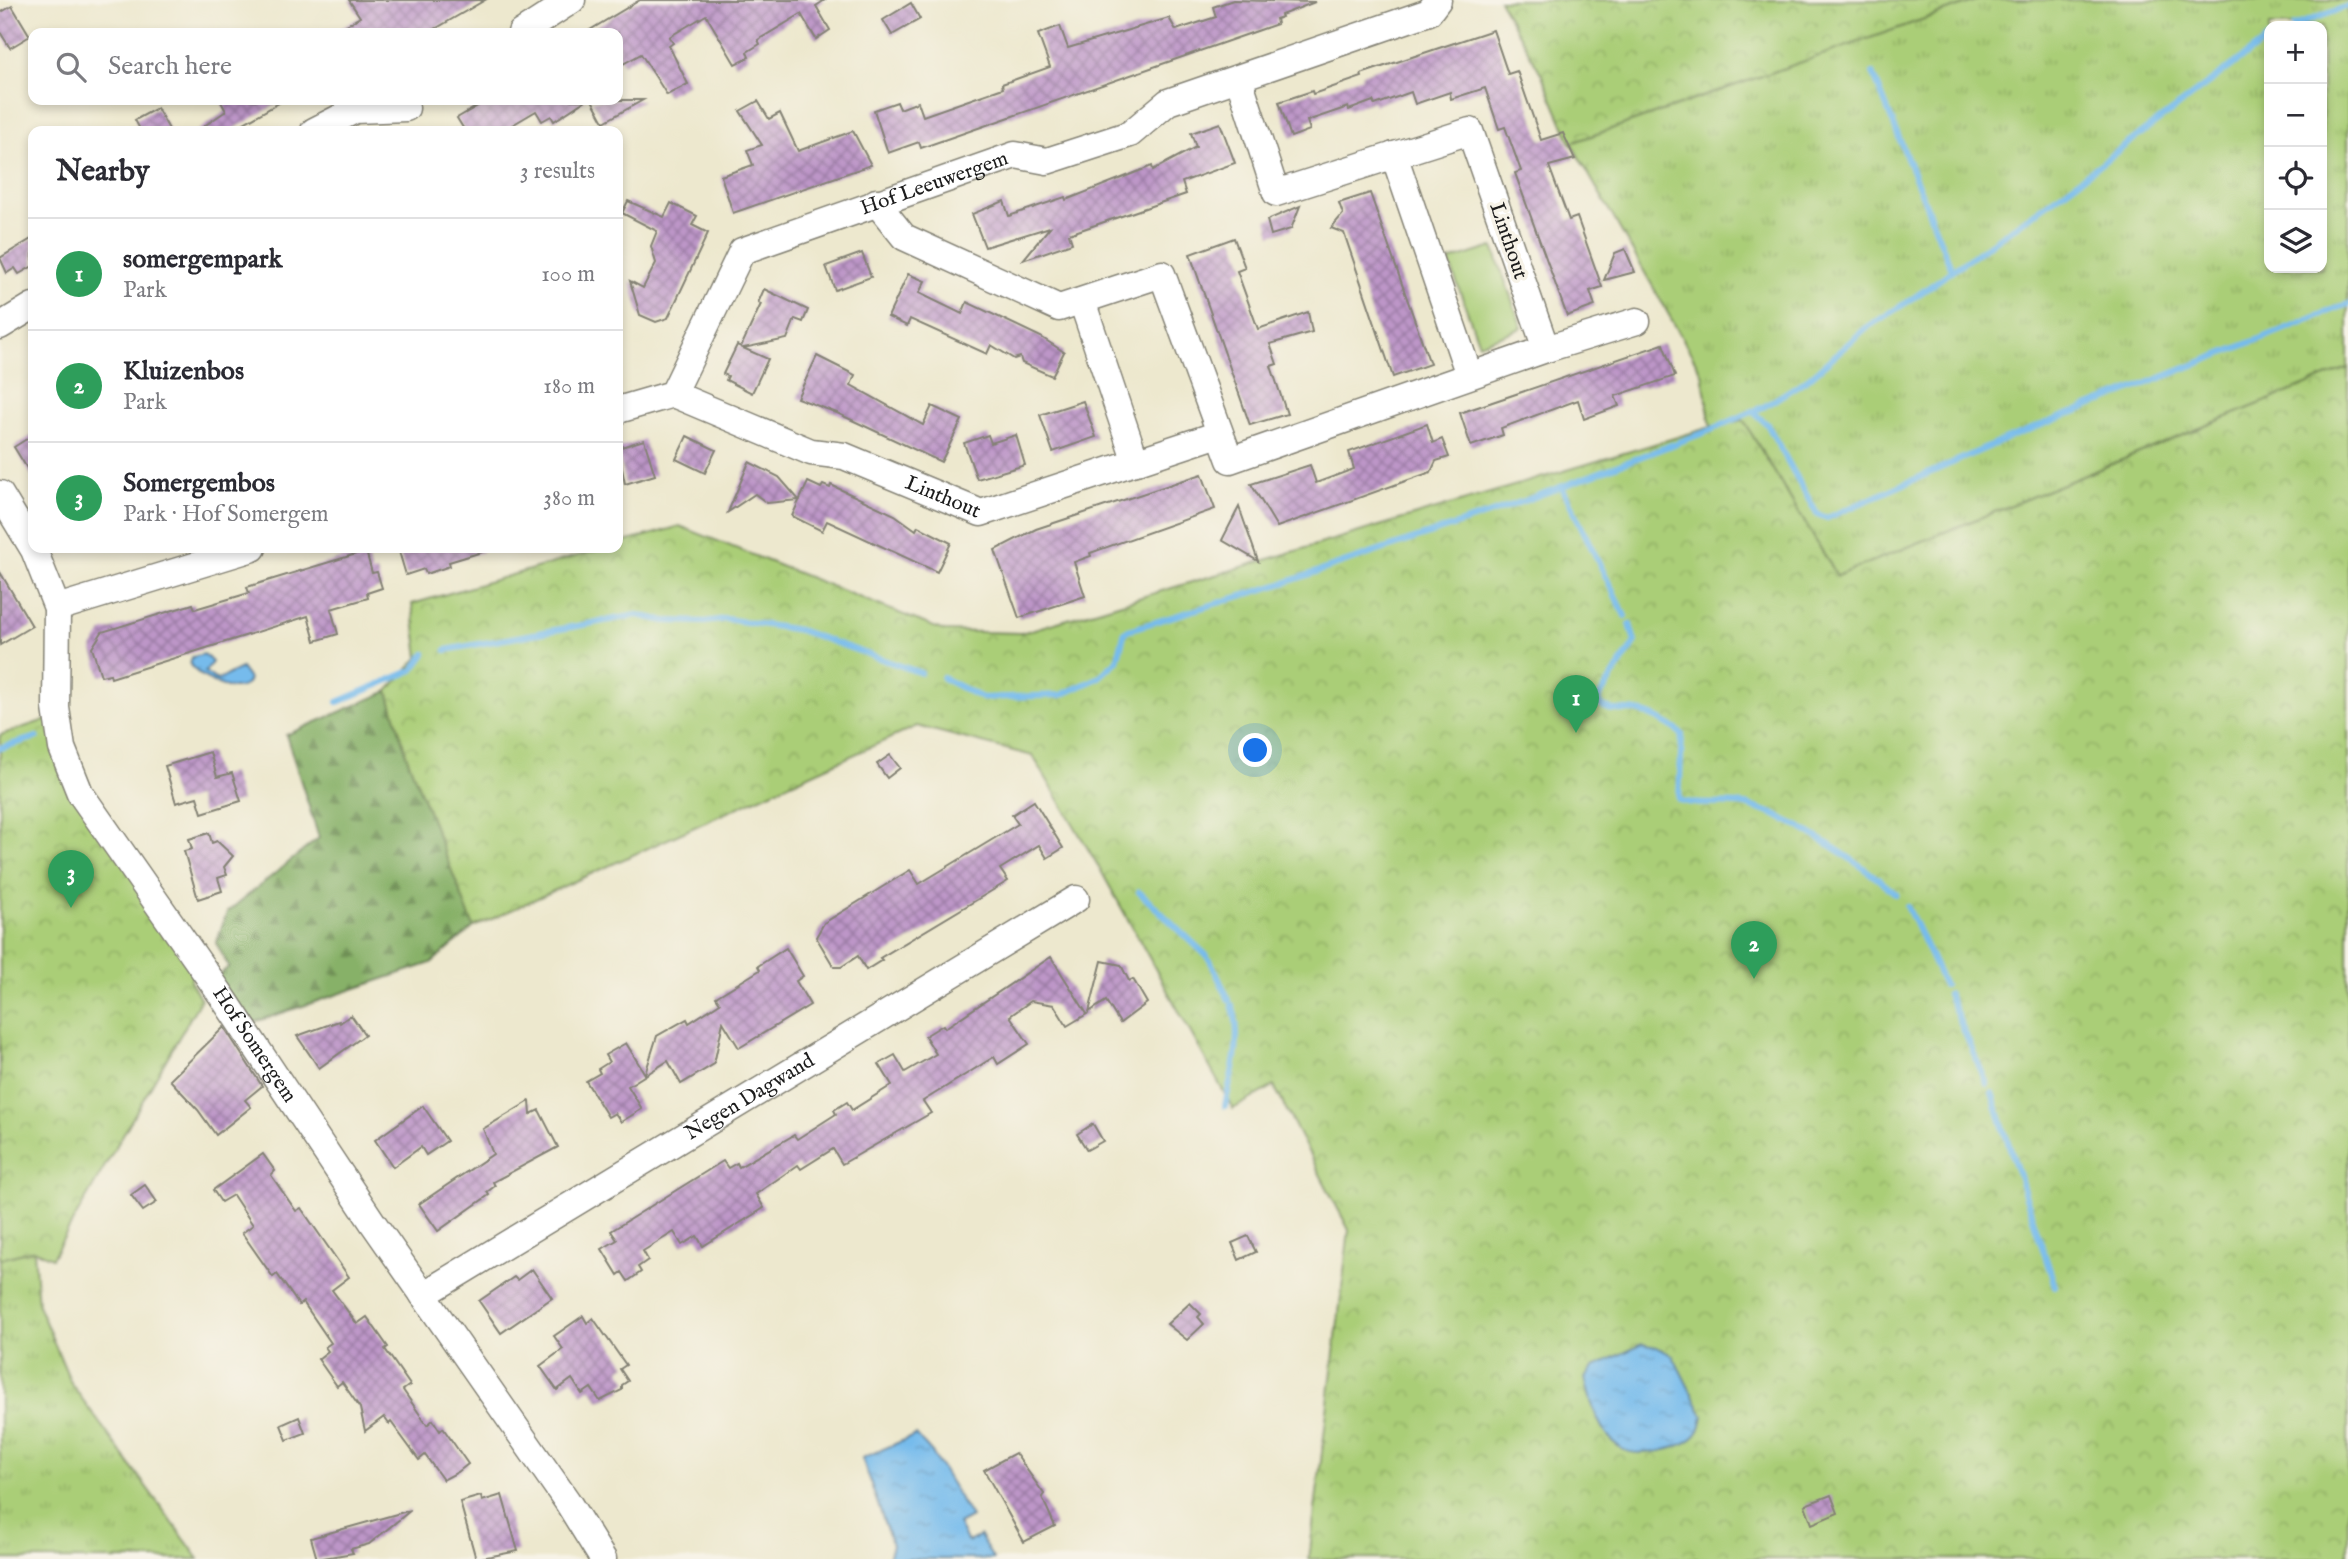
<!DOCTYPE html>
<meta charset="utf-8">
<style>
body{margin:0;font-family:"IM FELL English",serif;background:#f7f7f7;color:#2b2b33}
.controls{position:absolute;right:21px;top:21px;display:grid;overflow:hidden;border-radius:14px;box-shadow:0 4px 10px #0003}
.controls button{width:63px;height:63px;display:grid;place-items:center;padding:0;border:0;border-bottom:2px solid #e1e1e2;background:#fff;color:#2b2b33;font:35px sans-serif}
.you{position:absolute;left:1256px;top:751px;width:24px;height:24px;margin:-18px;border:5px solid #fff;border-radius:50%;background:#1a73e8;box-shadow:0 0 0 10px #1a73e833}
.badge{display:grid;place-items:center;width:46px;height:46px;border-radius:50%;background:#111827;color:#fff;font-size:23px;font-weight:700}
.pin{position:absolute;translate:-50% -58px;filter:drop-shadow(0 2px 4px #0008)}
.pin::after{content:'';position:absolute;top:37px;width:24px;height:21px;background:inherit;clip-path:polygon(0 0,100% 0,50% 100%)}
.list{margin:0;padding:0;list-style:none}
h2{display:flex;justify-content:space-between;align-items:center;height:91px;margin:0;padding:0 28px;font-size:30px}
h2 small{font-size:23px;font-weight:400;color:#7c7c81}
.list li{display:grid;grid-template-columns:46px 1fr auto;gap:21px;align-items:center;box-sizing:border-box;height:112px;padding:0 28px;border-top:2px solid #e1e1e2}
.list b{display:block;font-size:26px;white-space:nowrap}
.list p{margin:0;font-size:23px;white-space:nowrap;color:#7c7c81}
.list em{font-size:23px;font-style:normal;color:#7c7c81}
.icon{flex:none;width:38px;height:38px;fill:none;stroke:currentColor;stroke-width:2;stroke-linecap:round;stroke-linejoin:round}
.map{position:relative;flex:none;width:2348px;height:1559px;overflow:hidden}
.search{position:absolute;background:#fff;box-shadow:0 4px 10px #0003;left:28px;top:28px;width:595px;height:77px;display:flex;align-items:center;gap:18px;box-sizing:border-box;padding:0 24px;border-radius:14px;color:#7c7c81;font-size:26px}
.panel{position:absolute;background:#fff;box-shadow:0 4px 10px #0003;left:28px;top:126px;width:595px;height:427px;border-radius:14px}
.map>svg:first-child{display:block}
.grass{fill:url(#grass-tufts);stroke:#63754a;stroke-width:2;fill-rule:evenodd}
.forest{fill:url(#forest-firs);stroke:#526642;stroke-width:2}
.park{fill:url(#park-crowns);stroke:#63754a;stroke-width:2}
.pitch{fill:#aace77;stroke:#63754a;stroke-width:2}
.water{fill:url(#water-ripples);stroke:#496c84;stroke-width:2}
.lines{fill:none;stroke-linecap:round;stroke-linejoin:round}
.stream{stroke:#76bbec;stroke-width:6}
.building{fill:url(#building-cross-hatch)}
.minor-casing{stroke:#848275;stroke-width:29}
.minor{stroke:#fff;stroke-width:26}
.labels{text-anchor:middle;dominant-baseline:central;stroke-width:7;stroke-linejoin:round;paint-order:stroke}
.street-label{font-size:21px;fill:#1c1c1c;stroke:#f7f3e8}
</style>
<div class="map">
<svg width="2348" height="1559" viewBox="0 0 2348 1559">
<defs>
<pattern id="grass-tufts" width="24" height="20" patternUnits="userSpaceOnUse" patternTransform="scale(1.75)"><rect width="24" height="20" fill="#aace77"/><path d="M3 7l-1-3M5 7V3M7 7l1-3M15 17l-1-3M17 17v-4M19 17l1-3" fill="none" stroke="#92b066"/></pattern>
<pattern id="forest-firs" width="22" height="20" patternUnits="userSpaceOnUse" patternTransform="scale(1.75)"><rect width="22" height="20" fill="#87b168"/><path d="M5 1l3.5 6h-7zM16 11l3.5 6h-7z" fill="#6e8f55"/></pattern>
<pattern id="park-crowns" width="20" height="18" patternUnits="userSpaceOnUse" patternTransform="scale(1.75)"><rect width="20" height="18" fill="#aace77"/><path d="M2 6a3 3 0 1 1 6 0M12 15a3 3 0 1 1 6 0" fill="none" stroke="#92b066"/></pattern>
<pattern id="water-ripples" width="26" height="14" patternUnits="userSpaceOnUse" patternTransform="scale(1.75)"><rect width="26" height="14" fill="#76bbec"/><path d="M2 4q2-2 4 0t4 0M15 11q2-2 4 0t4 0" fill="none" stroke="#66a0ca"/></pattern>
<pattern id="building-cross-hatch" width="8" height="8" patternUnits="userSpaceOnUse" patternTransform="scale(1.75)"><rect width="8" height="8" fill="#bd96c8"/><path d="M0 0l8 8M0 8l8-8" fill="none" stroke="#997aa2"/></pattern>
</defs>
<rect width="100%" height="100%" fill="#f7f3e8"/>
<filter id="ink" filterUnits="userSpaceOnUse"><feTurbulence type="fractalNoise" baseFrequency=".0143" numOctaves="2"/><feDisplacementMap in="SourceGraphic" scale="14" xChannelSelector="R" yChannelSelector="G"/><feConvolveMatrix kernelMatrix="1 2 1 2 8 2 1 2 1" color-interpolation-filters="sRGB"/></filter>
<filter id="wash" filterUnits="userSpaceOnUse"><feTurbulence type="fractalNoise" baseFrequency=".00686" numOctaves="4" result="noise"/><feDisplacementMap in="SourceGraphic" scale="28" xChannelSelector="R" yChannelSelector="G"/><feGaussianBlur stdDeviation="1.57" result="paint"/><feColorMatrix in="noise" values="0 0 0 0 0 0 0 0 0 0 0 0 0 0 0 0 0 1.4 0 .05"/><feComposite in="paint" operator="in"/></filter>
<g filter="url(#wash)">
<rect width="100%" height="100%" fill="#ede8ce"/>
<g class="grass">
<path d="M1978,0H2348V368L1837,576L1743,420L1711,427L1702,373L1571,143ZM2269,26H2322V268H2269Z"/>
<polygon points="34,1250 38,1305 72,1385 199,1559 0,1559 0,1259"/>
</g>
<polygon class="forest" points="388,691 407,757 474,927 431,963 249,1024 216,977 229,967 216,943 227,912 319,838 286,735"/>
<g class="park">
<polygon points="1499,0 1978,0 1571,143 1542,75"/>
<polygon points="2348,368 2348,1559 1309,1559 1349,1230 1274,1086 1233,1109 1100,869 1033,756 917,726 474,927 407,757 388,691 419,657 412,604 605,548 618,548 618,544 680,526 944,631 1021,633 1711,427 1743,420 1837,576"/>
<polygon points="57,716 67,751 199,963 190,981 201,999 52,1258 34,1250 0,1259 0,735"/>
</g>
<polygon class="pitch" points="1493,247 1522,328 1479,344 1449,261"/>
<g class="water">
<path d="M204,654L212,662L205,672L217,680L241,668L249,679L247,684C232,696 201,678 190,665L192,657Z"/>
<path d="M1642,1344L1657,1347L1673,1356L1703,1416C1702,1420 1701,1428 1698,1432C1688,1449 1639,1459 1622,1449C1598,1433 1591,1404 1585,1378L1594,1367Z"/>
<polygon points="916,1435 933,1454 971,1517 958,1524 968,1542 980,1536 993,1559 888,1559 892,1545 862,1458"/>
</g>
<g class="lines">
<g class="stream">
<polyline points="2294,26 2348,6"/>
<polyline points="1873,73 1952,270"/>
<polyline points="1752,411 1767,424 1817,514 1827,518 2011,437 2348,304"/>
<polyline points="1713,429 1765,406 1809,378 1866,328 1912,299 2047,204 2269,38"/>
<polyline points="1562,487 1625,616"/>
<path d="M1630,624L1635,642L1598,699L1600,705C1614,714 1622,708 1637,711C1654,715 1669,724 1682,734L1679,800C1702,808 1726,800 1749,806C1793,817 1862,864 1896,894"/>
<polyline points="446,650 637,615 665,621 705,622 726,619 799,630 921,673"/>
<polyline points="943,678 982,698 1061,695 1098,678 1117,661 1125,631 1284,583 1497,511 1711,430"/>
<polyline points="338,702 413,670 425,654"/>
<polyline points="0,748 37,737"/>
<polyline points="1139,892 1207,956"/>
<polyline points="1907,906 1944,985"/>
<polyline points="1210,960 1229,1000"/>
<polyline points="1948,994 1987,1084"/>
<polyline points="1992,1093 2055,1286"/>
<path d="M1225,1106C1231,1074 1244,1037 1232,1005"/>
</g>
</g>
<g id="blocks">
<g class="building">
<polygon points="349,0 485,0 428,33 333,33 360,17"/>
<polygon points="640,0 825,0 816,6 830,30 816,39 801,14 758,40 760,44 747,52 749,57 735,64 706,15 669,37 673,43 669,46 688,84 667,95 641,54 623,64 618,55 618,33 585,33"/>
<polygon points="1233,0 1315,2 1281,15 1282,17 1276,19 1277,24 1211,47 921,148 919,142 888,153 874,110 897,102 900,109 918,102 923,116 1003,88 1002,84 1050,67 1038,34 1060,26 1068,48 1169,18 1176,30 1216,17 1213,7"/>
<polygon points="911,3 920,19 892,35 883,20"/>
<polygon points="12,6 30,36 10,48 0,32 0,13"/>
<polygon points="1493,30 1508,74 1517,71 1541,140 1563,133 1575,159 1549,166 1569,220 1577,217 1602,287 1590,291 1595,306 1567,316 1515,173 1521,171 1505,127 1499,129 1485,88 1451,99 1450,92 1415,104 1411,92 1375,105 1373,101 1349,110 1348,107 1307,121 1310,130 1291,137 1279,102 1312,91 1313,94 1362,77 1361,74"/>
<polygon points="220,100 284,100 230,131 197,131 226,111"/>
<polygon points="488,100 586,100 554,121 551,116 542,121 536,111 502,131 465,131 457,118"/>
<polygon points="592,100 643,100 604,122"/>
<polygon points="758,101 769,119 780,113 798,151 853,131 871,165 733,213 721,176 753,165 747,150 762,145 740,111"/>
<polygon points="157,108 170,131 141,131 135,120"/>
<polygon points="1220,123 1235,163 1182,182 1186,194 1069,234 1072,243 1023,260 1050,227 985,247 972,214 1004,201 1009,216 1065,197 1066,200 1152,166 1153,170 1196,147 1191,133"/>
<polygon points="1370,193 1430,364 1393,377 1344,233 1331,228 1343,214 1339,203"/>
<polygon points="628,201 664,217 671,203 697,216 692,225 708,233 668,318 656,322 640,315 630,281 643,288 656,263 651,246 657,231 622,213"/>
<polygon points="1300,206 1291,229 1271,235 1267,220"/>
<polygon points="33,238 33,266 19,274 15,268 7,273 0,258"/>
<polygon points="1234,238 1245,268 1237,271 1258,329 1308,312 1312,332 1270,344 1277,364 1271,366 1287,414 1250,425 1190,254"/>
<polygon points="1625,249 1635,272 1604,280 1615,253"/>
<polygon points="862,253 871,277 835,290 826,266"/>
<polygon points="908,274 925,281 919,293 962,314 967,302 1041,337 1064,352 1052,376 1022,363 1020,357 1014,359 991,345 987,354 910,319 907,326 888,317"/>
<polygon points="764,289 808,310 803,322 795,319 787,339 743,348 768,359 752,393 726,380 728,376 723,374 737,345 741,347 761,304 758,303"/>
<polygon points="1663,344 1675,376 1615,396 1619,406 1584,419 1578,400 1501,428 1503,435 1471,446 1460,413"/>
<polygon points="817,356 855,375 851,385 923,425 932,406 962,420 941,462 837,413 797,398"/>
<polygon points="1083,401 1096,437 1053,452 1040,415"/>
<polygon points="1427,424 1433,443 1442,439 1449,457 1436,461 1431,472 1277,527 1251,484 1310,465 1316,483 1354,469 1349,452"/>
<polygon points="33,435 33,478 14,447"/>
<polygon points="988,435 991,443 1016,435 1025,465 977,479 964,443"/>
<polygon points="687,436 716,450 705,473 676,459"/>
<polygon points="644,440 655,475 625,484 618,448"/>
<polygon points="749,462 779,477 799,500 767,503 755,494 728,512"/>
<polygon points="1202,474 1215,509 1090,553 1091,556 1074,562 1085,596 1019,618 995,550 1036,529"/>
<polygon points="808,482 821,488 823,485 830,488 831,485 895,515 916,530 918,526 951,543 937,572 827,521 822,531 792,516"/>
<polygon points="1239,507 1258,561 1222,540"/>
<polygon points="398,548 481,548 482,552 449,562 450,566 426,574 424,569 406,575"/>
<polygon points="366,551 372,573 377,572 382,588 367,593 368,598 331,609 338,634 315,641 308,616 111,678 110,674 101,676 92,648 102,632 193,604 195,609 249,593 247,587"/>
<polygon points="0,572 32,626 0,645"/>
<polygon points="210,752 217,777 232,773 241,801 202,813 197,797 176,803 165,766"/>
<polygon points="890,755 900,768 887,778 877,764"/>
<polygon points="1034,801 1063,848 1047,858 1039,845 1000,869 1008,881 880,958 882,960 866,970 858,956 841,967 834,967 816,937 824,923 910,870 919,884 1018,824 1012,815"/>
<polygon points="209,833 212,843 217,841 233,856 224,867 227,875 218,878 222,891 198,899 184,851 192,849 189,839"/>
<polygon points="786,948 803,976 796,981 810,1005 739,1048 723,1022 714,1064 681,1084 668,1061 628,1086 642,1109 621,1122 615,1113 608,1117 586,1081 600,1073 598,1069 609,1062 605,1055 626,1043 645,1074 657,1036 687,1019 689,1023 720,1003 716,997 760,970 758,966"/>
<polygon points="1051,957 1087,1014 1067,1026 1054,1005 1031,1001 1010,1016 1029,1044 998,1064 994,1057 923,1101 931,1113 842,1164 833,1149 801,1169 798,1165 756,1194 764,1208 703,1246 697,1236 682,1245 674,1232 643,1251 648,1260 638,1267 641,1272 628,1281 622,1272 618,1275 602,1249 617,1240 611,1231 723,1161 728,1168 737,1163 739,1167 794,1135 797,1139 836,1114 834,1110 847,1102 852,1110 892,1085 879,1064 895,1055 905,1072 936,1054 925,1036 943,1025 945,1028"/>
<polygon points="1102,961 1121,965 1129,981 1133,979 1147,1003 1120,1023 1106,1001 1089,1012"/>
<polygon points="351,1015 365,1035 319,1068 297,1036 339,1021 340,1023"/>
<polygon points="224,1027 262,1086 245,1100 251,1107 216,1135 198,1110 170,1080"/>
<polygon points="530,1101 531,1114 539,1110 558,1147 493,1182 495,1186 487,1192 489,1195 438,1231 419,1204 493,1154 483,1129"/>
<polygon points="423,1106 447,1141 426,1155 421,1147 393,1167 375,1140"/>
<polygon points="1093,1124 1103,1141 1087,1150 1077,1134"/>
<polygon points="263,1154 275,1171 271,1175 296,1211 301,1208 349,1277 332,1290 357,1324 367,1317 388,1347 385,1349 410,1385 403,1390 427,1425 433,1420 440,1431 443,1428 468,1464 458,1472 443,1480 425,1455 419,1460 391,1422 389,1424 384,1417 365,1431 360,1408 342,1382 337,1386 318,1359 328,1351 325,1347 331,1343 303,1302 299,1305 277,1274 273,1277 242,1233 253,1225 233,1195 221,1202 213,1190"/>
<polygon points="145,1185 157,1202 143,1211 131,1195"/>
<polygon points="1248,1236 1256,1252 1239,1260 1232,1243"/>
<polygon points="532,1269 552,1298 501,1333 479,1301 514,1277 517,1280"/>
<polygon points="1190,1303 1201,1314 1198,1317 1204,1324 1187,1340 1167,1324"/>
<polygon points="583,1316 587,1323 593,1318 626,1365 620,1369 628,1381 622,1385 622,1390 600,1401 591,1388 582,1394 572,1379 557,1390 540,1366 563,1349 554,1336"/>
<polygon points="299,1417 305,1433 287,1440 281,1425"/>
<polygon points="1015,1453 1044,1494 1042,1497 1055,1526 1024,1542 984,1470"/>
<polygon points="502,1495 518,1551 476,1559 460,1502 481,1496 482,1501"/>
<polygon points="1831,1495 1838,1513 1812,1524 1805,1505"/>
<polygon points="411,1510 369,1544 351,1549 353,1553 317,1559 311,1538"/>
</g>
</g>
</g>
<g filter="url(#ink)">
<use href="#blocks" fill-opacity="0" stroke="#848275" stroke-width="2"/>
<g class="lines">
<defs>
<g id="minor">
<polyline points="521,33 572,0"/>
<polyline points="314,131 355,110 406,108"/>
<polyline points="1394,155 1469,375"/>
<polyline points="876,202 904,237 1059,308 1162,274 1230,460 1546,349 1470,131 1276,193 1239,79"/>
<polyline points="1082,301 1136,462"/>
<polyline points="0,326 33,306"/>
<polyline points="1546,349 1637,321"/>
<path id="s1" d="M673,394L811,452L844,456L981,513L1219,434"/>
<path id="s2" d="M618,410L673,394L742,251L1015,155L1047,161L1130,134L1168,102L1429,12L1438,0"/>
<path id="s3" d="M0,494L34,550L57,608L56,708L62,748L80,793L222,996L373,1223L567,1501L603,1559"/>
<polyline points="57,608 253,548"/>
<path id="s4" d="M423,1295L1076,899"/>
</g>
</defs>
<use href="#minor" class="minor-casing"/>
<use href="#minor" class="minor"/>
</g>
</g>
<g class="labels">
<g class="street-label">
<text stroke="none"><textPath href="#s2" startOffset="420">Hof Leeuwergem</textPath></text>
<text transform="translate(1508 241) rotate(71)">Linthout</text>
<text stroke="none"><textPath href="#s1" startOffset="290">Linthout</textPath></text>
<text stroke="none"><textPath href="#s3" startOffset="623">Hof Somergem</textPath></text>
<text stroke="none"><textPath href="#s4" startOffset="382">Negen Dagwand</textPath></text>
</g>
</g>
</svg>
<div class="controls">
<button>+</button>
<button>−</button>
<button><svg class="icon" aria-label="locate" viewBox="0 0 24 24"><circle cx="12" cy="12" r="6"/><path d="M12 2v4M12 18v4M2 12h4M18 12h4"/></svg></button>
<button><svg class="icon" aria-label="layers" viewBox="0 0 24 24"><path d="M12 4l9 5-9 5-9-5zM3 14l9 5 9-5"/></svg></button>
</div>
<div class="you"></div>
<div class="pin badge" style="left:1576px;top:733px;background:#2e9e5b">1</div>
<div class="pin badge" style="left:1754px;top:979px;background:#2e9e5b">2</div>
<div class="pin badge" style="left:71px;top:908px;background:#2e9e5b">3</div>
<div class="search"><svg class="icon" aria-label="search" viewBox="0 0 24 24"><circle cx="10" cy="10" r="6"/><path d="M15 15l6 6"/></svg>Search here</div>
<section class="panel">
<h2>Nearby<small>3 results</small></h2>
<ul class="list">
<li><span class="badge" style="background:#2e9e5b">1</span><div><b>somergempark</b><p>Park</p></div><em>100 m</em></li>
<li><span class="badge" style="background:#2e9e5b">2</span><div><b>Kluizenbos</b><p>Park</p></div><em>180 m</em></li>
<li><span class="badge" style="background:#2e9e5b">3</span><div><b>Somergembos</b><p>Park · Hof Somergem</p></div><em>380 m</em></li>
</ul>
</section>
</div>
